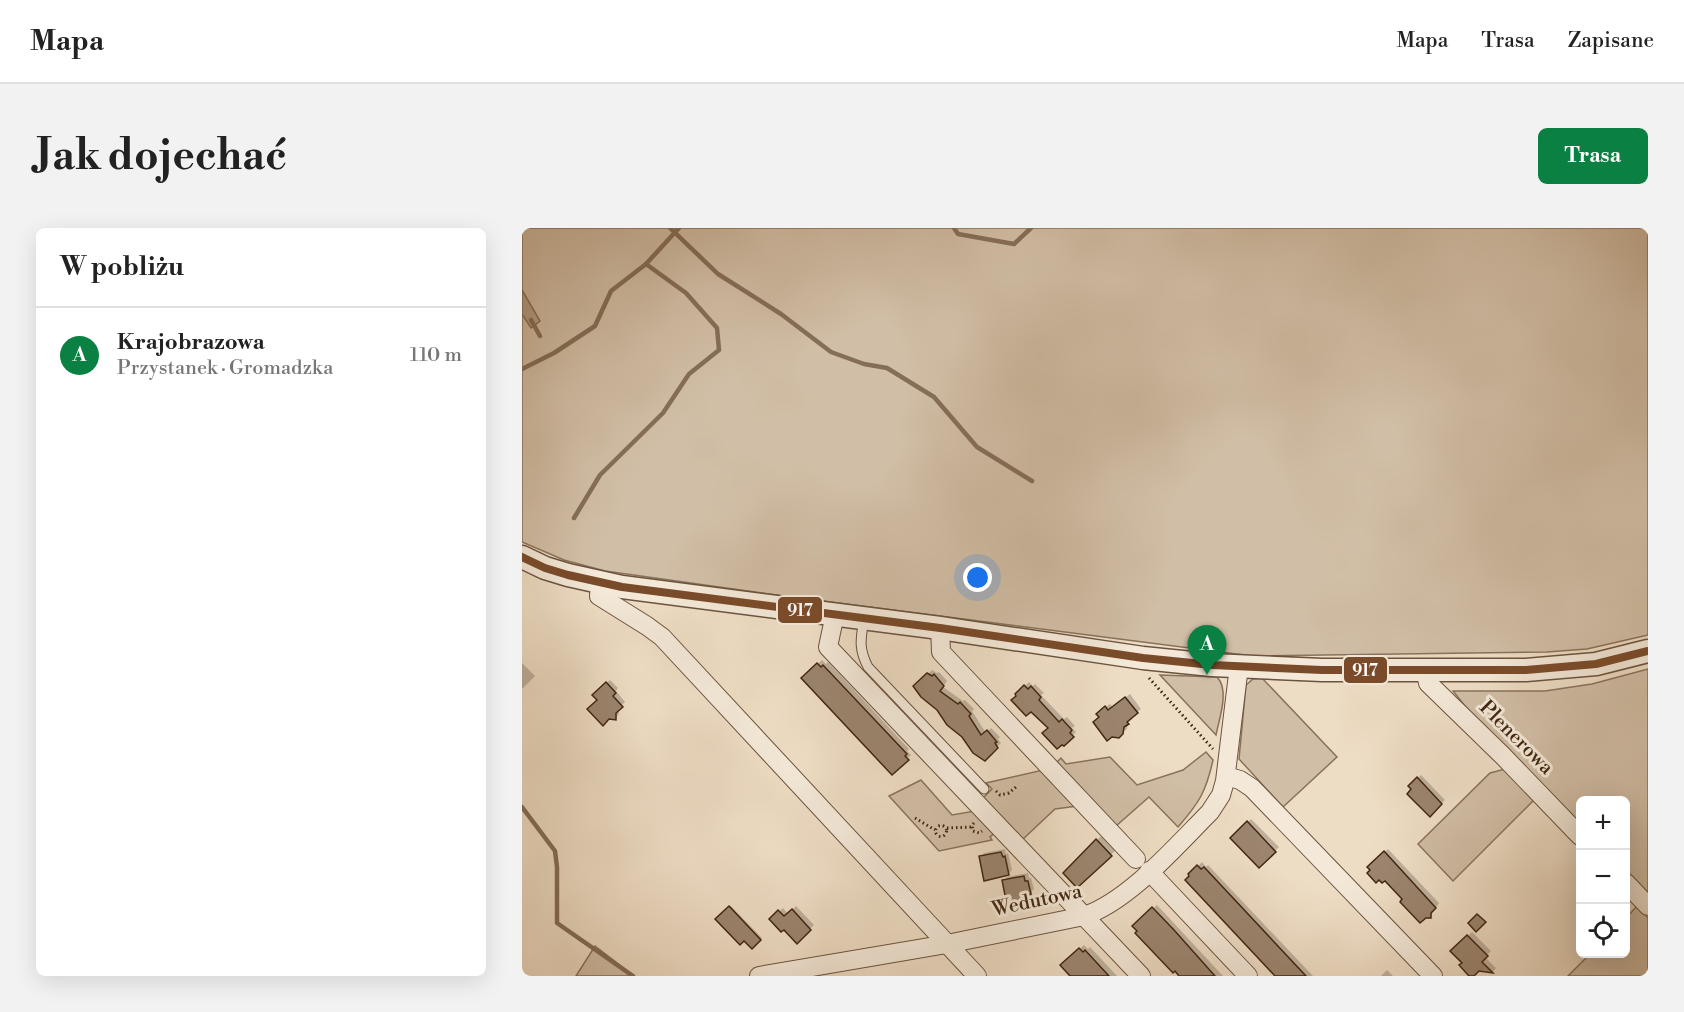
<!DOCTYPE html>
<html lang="pl">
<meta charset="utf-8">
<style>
body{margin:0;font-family:"Libre Bodoni",serif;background:#f2f2f2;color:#222}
.controls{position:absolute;right:18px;bottom:18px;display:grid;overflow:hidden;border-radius:9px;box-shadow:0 6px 24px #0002}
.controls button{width:54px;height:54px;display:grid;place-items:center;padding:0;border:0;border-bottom:2px solid #e0e0e0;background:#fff;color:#222;font:30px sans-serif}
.you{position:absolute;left:456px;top:350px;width:21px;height:21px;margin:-15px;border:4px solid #fff;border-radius:50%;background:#1a73e8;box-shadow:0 0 0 9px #1a73e833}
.badge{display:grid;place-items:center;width:39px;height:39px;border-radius:50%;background:#0b8043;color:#fff;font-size:20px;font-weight:700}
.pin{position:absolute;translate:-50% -50px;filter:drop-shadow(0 2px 3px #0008)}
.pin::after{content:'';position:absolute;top:32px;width:21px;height:18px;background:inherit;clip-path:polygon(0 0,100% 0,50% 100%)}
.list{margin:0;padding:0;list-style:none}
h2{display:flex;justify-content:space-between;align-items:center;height:78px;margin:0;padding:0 24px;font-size:26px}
h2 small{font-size:20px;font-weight:400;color:#767676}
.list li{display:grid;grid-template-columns:39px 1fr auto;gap:18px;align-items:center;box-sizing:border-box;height:96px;padding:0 24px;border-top:2px solid #e0e0e0}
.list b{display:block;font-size:22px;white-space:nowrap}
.list p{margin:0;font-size:20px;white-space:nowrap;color:#767676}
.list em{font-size:20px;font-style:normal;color:#767676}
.icon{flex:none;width:33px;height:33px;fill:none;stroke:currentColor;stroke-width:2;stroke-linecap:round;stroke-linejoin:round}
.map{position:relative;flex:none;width:1126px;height:748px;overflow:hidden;border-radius:9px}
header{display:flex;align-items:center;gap:36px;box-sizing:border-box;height:84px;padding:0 30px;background:#fff;border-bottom:2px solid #e0e0e0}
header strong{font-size:28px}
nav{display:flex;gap:33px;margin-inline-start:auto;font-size:21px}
.intro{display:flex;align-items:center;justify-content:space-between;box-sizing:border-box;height:144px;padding:0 36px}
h1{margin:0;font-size:42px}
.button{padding:15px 27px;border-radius:9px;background:#0b8043;color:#fff;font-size:21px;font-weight:700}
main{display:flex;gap:36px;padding:0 36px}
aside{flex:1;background:#fff;border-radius:9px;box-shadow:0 6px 24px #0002}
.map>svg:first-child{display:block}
.green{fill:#d1bea6;stroke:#89725c;stroke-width:1.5}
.water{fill:#b39e88;stroke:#856e58;stroke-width:1.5}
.shadow{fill:#0003}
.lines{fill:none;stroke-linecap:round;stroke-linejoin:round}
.stream{stroke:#856e58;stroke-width:4.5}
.building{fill:#9b856f;stroke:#412511;stroke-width:1.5}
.service-casing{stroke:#6c533e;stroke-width:11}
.minor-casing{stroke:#6c533e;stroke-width:20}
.tertiary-casing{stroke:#6c533e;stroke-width:25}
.path{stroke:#412511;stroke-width:3;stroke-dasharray:1.5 3;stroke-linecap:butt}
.service{stroke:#f4e9d9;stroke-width:9}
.minor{stroke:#f4e9d9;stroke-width:18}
.tertiary{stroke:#f4e9d9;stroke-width:22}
.bus-1-casing{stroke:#f4e9d9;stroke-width:12}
.bus-1{stroke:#7a4b2a;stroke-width:8}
.labels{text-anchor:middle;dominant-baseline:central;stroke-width:6;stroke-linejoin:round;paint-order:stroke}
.street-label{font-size:20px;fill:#412511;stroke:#f4e9d9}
.line-badge{stroke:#f4e9d9;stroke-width:2}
.badge-label{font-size:16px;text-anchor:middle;font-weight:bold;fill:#fff}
</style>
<header>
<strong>Mapa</strong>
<nav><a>Mapa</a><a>Trasa</a><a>Zapisane</a></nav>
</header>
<div class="intro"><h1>Jak dojechać</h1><a class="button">Trasa</a></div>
<main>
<aside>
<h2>W pobliżu<small></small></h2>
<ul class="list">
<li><span class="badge">A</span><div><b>Krajobrazowa</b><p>Przystanek · Gromadzka</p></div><em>110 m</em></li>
</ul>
</aside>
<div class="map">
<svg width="1126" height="748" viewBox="0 0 1126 748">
<rect width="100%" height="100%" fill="#eeddc5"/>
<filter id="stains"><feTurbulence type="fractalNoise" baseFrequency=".00333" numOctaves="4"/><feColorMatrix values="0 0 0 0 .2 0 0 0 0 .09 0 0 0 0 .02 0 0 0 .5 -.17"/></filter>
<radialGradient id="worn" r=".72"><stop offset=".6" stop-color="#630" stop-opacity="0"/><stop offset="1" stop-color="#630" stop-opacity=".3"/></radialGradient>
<g class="green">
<polygon points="0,0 1126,0 1126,407 1065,421 1025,424 730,428 262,368 83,343 42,332 0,314"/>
<polygon points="1126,441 1126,665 1104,642 1104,572 1058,572 1058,597 947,483 931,463 1023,463 1070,456"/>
<path d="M638,447L695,449C708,462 697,491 694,507Z"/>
<polygon points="740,450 815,529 761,579 717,531 724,457 731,451"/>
<path d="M684,524L691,532C684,564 677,575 656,599L627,569L594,598L534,535L539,530L544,536L588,529L615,557L661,542Z"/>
<polygon points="983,541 1013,571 931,653 896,616 968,545"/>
<polygon points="521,542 556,578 533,581 500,612 461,570 470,561 464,555"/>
<polygon points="399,552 430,587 453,583 474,604 468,609 470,612 417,623 367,568"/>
<polygon points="1115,678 1126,690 1126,748 1046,748 1068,726 1104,726 1104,690"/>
<polygon points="73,718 112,748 54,748"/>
</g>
<polygon class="water" points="0,62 18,93 9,100 0,86"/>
<g class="shadow">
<polygon points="300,432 304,436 306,434 387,521 385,523 389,527 370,545 281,450"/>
<polygon points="0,435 13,448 0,461"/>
<polygon points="410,442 415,445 417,444 425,453 421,459 441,473 443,472 452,481 450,483 464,505 469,500 478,509 476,511 479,515 462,531 393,458"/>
<polygon points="88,452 96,460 94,463 103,474 97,480 97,486 93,490 72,467"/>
<polygon points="507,454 511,458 513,456 522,465 519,467 542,491 545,489 553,498 550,500 554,504 542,516 495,466"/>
<polygon points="608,466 619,481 609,489 610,491 606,495 605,501 600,505 579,489 579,482 588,476 591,479"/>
<polygon points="899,547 923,572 908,586 888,558"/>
<polygon points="729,591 757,619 737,638 710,610"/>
<polygon points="581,606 595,621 555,658 543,645"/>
<polygon points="483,621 484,626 486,625 490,642 486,646 459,629 462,625"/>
<polygon points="866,621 917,675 908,689 882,671 863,650 847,639"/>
<polygon points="680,634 684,639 686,637 791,748 755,748 668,646"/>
<polygon points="506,645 507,650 509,650 512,661 510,663 510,667 507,671 482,653 485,649"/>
<polygon points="635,677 701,748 656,748 616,705 617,703 612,698"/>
<polygon points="209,678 240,710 230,719 195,691"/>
<polygon points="274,678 292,697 275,713 262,700 249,691 261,680 266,686"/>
<polygon points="950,704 969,723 963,729 974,740 971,744 956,742 942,735 930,723"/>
<polygon points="562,717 566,721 568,719 595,748 550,748 540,737"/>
<polygon points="865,742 871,748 859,748"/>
</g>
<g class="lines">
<g class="stream">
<polyline points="148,0 196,46 259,86 309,124 342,136 365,140 412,169 455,219 510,253"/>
<polyline points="432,0 436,6 492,16 509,0"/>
<polyline points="9,92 18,108"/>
<polyline points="0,141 32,125 73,98 89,63 124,36 157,0"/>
<polyline points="52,290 78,247 141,185 167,146 197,122 195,100 164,65 124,36"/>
<polyline points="0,579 33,623 35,639 35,695 111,748"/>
</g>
</g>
<g class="building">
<polygon points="295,435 299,439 301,437 385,526 383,528 387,532 370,547 279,450"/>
<polygon points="405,445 410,448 412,446 422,458 418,463 436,476 438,474 449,486 447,488 459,507 465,502 475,514 473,515 476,520 463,533 451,525 440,509 425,497 415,482 399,469 391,458"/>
<polygon points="84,454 94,465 91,468 101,479 94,485 94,492 87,491 81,498 65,481 75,472 70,467"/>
<polygon points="502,457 506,461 509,458 519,469 517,472 537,494 540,491 550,502 548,505 552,509 542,518 540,517 535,521 520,505 526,500 509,484 504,488 489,472 494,468 493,466"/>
<polygon points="603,469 616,485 605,494 607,496 602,499 601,506 597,510 590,509 585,513 571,494 577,489 574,486 583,478 586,482"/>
<polygon points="895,549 920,576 908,589 885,566 889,561 886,558"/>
<polygon points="725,593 754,624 737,640 708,610"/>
<polygon points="574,611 590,628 555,660 541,645"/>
<polygon points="862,623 914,680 909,685 909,690 904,690 898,695 878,674 880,671 863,653 860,655 857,652 854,655 845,645 848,642 845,639"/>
<polygon points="479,624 481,629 483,628 487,647 462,653 457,628"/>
<polygon points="675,637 679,641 682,639 784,748 753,748 663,652 667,648 666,646"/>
<polygon points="502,648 503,653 506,653 509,666 506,667 507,672 485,677 480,652"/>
<polygon points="207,678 239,712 230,721 222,713 218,717 193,691"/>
<polygon points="630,679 652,702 693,748 657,748 653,743 651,745 613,705 615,703 610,698"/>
<polygon points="270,681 289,702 275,716 262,702 259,704 247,691 256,682 262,688"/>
<polygon points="955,686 964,694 954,704 946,695"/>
<polygon points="945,707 966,728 960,734 971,745 957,743 952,748 947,748 937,737 940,735 928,723"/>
<polygon points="557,720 561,724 563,722 587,748 548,748 538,737"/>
</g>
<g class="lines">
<defs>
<path id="service" d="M342,390C339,410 336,420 346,439L462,561"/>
<g id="minor">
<polyline points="78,355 77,368 125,398 140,409 455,748"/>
<polyline points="313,386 306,419 619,748"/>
<polyline points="418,400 419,424 614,631"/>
<polyline points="903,441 906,455 980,527 1058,608"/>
<polyline points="704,548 718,552 730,560 911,748"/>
<polyline points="627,643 726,748"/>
<polyline points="1104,655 1126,678"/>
<path d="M237,748L425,716L562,688C607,673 654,618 688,584L699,567L703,553L717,438"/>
</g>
<polyline id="tertiary" points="0,329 23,340 46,347 100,359 418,400 621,430 690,437 800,442 1004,442 1074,436 1126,423"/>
</defs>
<use href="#service" class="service-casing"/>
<use href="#minor" class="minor-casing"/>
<use href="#tertiary" class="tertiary-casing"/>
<g class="path">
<polyline points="627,450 691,521"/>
<polyline points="474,563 478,567 487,565 494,559"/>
<polyline points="393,590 413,602"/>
<polyline points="452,595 450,597 451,603 457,605 460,603"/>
<circle cx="419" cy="603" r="5.5"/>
<polyline points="425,600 450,599"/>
</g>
<use href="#service" class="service"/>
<use href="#minor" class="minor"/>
<use href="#tertiary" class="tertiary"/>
<defs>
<polyline id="bus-1" points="0,329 23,340 46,347 100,359 418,400 621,430 690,437 800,442 1004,442 1074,436 1126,423"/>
</defs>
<use href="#bus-1" class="bus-1-casing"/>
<use href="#bus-1" class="bus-1"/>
</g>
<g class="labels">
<g class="street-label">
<text transform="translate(994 510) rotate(45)">Plenerowa</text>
<text transform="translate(515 673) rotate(-12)">Wedutowa</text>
</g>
</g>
<g class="line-badge">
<rect x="255" y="368" width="46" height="28" rx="6" fill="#7a4b2a"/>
<rect x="821" y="428" width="45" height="28" rx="6" fill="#7a4b2a"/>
</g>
<g class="badge-label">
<text x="278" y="388">917</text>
<text x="843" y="448">917</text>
</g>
<rect width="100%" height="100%" filter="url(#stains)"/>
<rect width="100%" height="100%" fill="url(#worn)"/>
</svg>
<div class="controls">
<button>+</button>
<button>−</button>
<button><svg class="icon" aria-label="locate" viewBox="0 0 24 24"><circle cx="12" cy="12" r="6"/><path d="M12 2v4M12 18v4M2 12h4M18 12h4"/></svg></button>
</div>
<div class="you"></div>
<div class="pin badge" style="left:685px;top:447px">A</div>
</div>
</main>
